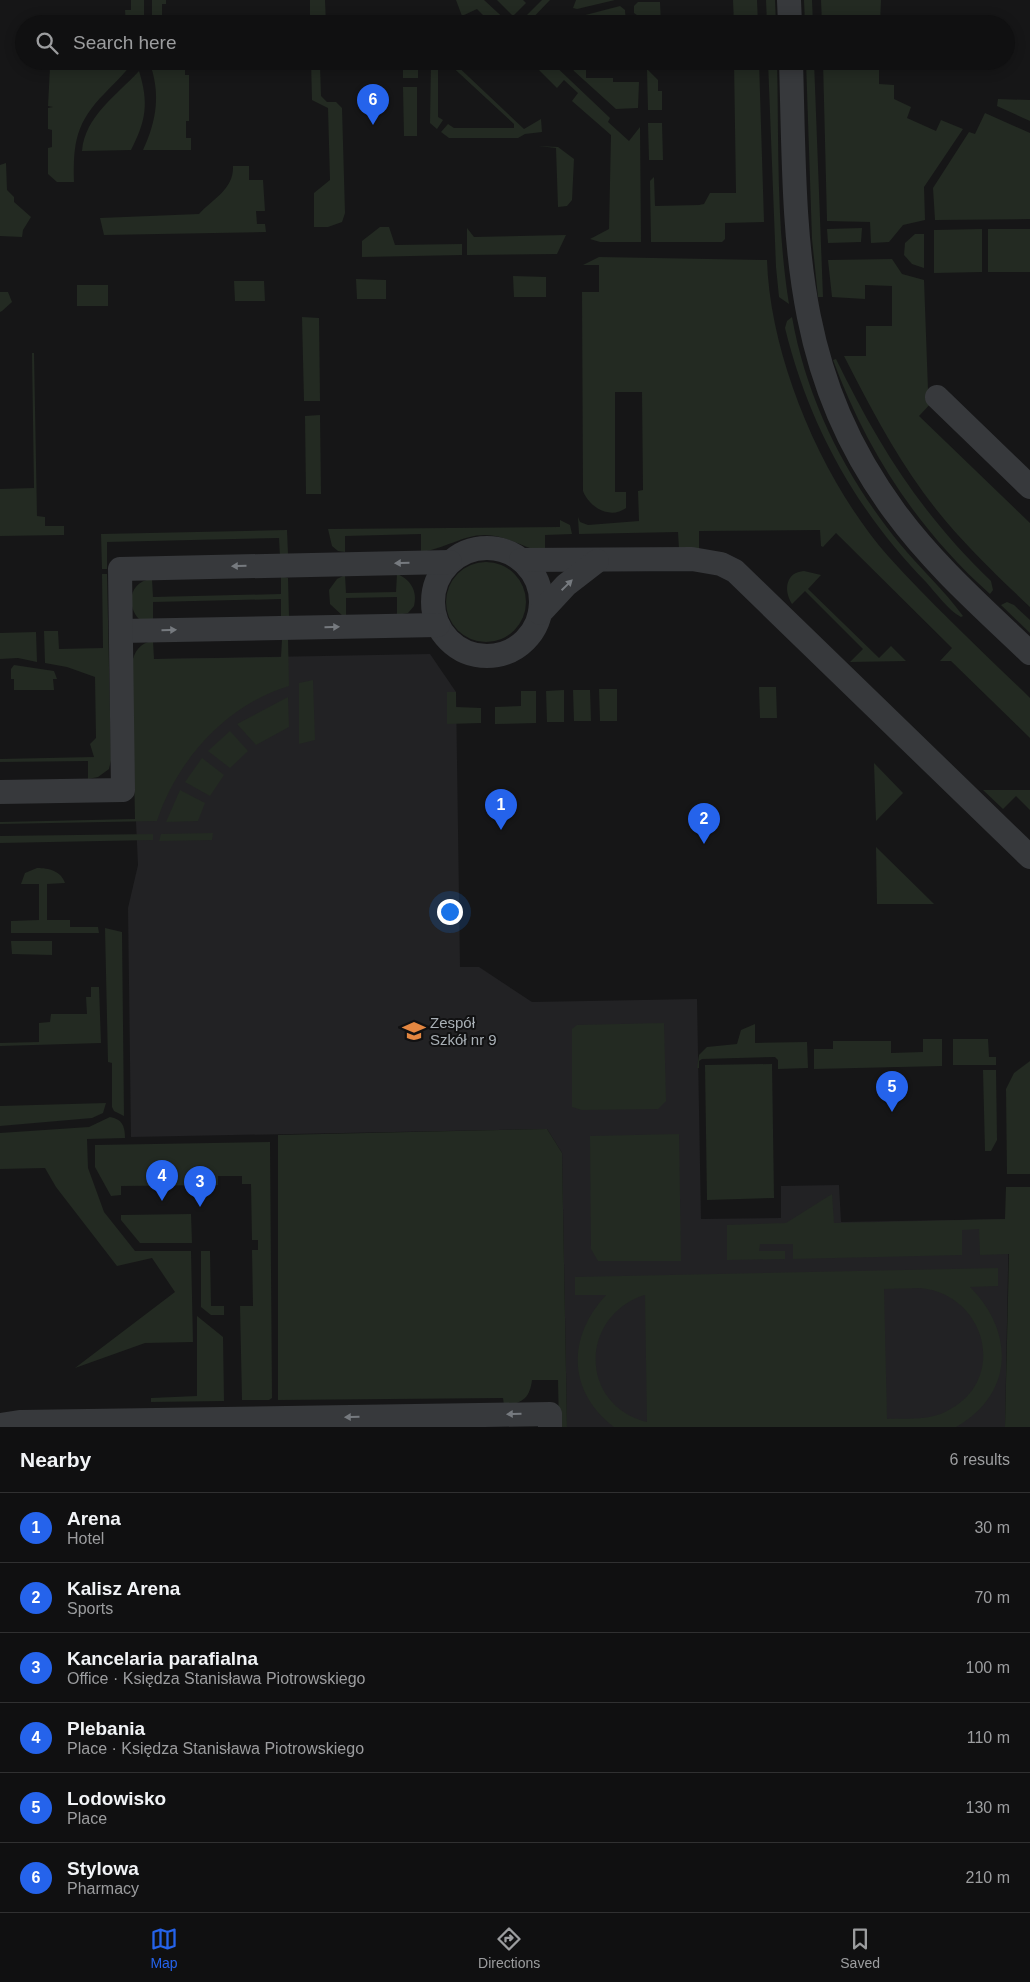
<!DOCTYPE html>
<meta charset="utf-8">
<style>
body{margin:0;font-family:Helvetica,sans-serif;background:#1e1e1f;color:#f1f3f6}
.you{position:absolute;left:449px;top:911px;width:18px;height:18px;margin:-12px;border:4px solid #fff;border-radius:50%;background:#1a73e8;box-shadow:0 0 0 8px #1a73e833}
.badge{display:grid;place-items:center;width:32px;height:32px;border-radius:50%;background:#2563eb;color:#fff;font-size:16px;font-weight:700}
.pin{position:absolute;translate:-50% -41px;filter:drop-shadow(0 1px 2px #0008)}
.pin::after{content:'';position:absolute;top:26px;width:18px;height:15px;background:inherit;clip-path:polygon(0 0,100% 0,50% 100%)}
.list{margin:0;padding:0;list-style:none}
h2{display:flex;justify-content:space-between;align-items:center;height:65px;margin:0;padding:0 20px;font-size:21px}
h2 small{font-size:16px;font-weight:400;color:#9c9d9f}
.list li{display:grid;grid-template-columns:32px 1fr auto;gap:15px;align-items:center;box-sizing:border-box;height:70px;padding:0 20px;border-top:1px solid #303031}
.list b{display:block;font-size:19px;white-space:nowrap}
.list p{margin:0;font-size:16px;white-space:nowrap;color:#9c9d9f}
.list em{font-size:16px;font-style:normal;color:#9c9d9f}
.icon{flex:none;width:28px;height:28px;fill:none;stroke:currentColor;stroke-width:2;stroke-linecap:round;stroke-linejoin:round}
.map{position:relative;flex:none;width:1030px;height:1427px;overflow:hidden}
.search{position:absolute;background:#101011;box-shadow:0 2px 12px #0003;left:15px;right:15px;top:15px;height:55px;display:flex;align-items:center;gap:12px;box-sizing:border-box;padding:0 18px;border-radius:28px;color:#9c9d9f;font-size:19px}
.sheet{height:485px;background:#101011}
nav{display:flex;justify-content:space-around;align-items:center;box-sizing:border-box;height:70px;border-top:1px solid #303031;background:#101011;font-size:14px;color:#9c9d9f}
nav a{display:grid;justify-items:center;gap:2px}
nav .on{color:#2563eb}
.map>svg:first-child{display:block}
.built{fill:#222224}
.green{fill:#232a22;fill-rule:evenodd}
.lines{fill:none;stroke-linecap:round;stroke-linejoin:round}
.minor{stroke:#37393c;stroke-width:24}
.oneway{fill:#767a7f}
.labels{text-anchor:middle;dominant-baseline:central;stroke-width:4;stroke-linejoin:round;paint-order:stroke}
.poi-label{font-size:15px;fill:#a9b0b6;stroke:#111112;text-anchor:start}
</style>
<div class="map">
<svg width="1030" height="1427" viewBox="0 0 1030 1427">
<rect width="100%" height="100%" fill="#161617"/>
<polygon class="built" points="430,654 456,692 460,967 479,967 532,1002 697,999 701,1219 781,1218 781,1186 839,1185 841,1222 1009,1219 1005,1427 567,1427 562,1153 547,1129 131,1137 128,908 138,865 134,778 153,659"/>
<g class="green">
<polygon points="131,0 144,0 144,24 126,24 125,10 131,10"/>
<polygon points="152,0 166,0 166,4 162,4 162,21 171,21 171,24 158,24 152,21"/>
<polygon points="310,0 325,0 326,24 310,24"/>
<polygon points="456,0 484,0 510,24 492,24 477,9 462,16"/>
<polygon points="497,0 523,0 526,3 513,16"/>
<polygon points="542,0 550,0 527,24 521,24 520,22"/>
<polygon points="576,0 615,0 577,9 573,8"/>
<polygon points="733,0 757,0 758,24 734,24"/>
<polygon points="766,0 775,0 776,24 767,24"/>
<polygon points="804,0 812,0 813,24 805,24"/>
<polygon points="821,0 881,0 880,24 822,24"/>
<polygon points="638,2 660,2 661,24 641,24 641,18 634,13 634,6"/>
<polygon points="620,6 625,10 626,23 578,24 574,18"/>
<path d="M46,61H133C126,73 114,83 105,93C76,122 73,143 74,182H57L48,174V148L52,147V130L48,129V108L53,107L48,106L50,67H46Z"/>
<path d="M149,61H185V75H189V121H186V138H191V150H143C157,120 161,93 149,61Z"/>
<polygon points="311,61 323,61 320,65 321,96 327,102 336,102 342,108 345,213 342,222 328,227 314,227 314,193 330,180 328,108 312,100"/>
<rect x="403" y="61" width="15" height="17"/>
<polygon points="431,61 438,61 438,117 443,120 437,129 430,123"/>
<polygon points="446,61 452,61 524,129 541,119 542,132 525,134 518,138 449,138 441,132 448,124 454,128 514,128 514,124"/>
<polygon points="530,61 550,61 610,118 608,122 629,141 640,127 641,242 600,242 590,239 609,229 611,135 572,101 578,93 564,80 557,88"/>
<polygon points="568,61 586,61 586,78 613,78 613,82 639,82 638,108 616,109 574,71"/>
<polygon points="734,61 759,61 764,222 725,223 725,239 722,242 651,242 650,181 654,177 655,206 699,205 704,204 710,193 736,193"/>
<path d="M768,61H777C779,141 776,224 789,304L779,297L776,267Z"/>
<polygon points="806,61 814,61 823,297 818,297 812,239"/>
<polygon points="823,61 879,61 879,84 894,85 894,99 911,107 907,118 936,131 941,120 963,129 924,187 925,220 903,225 889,242 871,243 870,222 827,221"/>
<polygon points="647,69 658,80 658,91 662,91 662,110 648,110"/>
<path d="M139,71C149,103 146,121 131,150L82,151C85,116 117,95 139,71Z"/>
<polygon points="403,87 417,87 417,136 404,136"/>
<polygon points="998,99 1030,100 1030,121 997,106"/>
<polygon points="985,113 1030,133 1030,219 935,220 933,188 969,132 975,134"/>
<polygon points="648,123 662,123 663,160 649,160"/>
<polygon points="538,146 558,147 574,159 572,200 567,206 558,207 556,148"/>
<polygon points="6,163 7,190 14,197 14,202 31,217 23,230 22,237 0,236 0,165"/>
<path d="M233,166H249V180H263L265,211H256L257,224H265L266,232L104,235L100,218L199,214C213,199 234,189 233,166Z"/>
<polygon points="380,227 389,227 395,245 462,244 462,255 362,257 362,241"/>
<polygon points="467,228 474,237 566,235 557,254 467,255"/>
<polygon points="862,228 861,242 828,243 827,229"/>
<polygon points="982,229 982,272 934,273 934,230"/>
<rect x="988" y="229" width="42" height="43"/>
<polygon points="915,234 924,234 924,268 912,264 904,255 905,243"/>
<path d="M599,257L767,260C770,359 823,482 888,556C932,605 983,652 1030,698V738L951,661H940L952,648L836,533L823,547L821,546L820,530L699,531V548L679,549L678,532L579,534L578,517L580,522L588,525L639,521L638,491L643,490L642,392H615V492H626V508C610,520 589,507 583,491L582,292H599V265H583Z"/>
<path d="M892,259L902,274L924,280L928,390L934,400L919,416L1030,523V607C992,571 954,535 923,492C892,449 868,403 844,356H866V326H892V286L865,285V299L832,297L828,260Z"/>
<polygon points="513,276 546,277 546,297 514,297"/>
<polygon points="356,279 386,280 386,299 357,299"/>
<polygon points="234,281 264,281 265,301 235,301"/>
<rect x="77" y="285" width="31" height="21"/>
<polygon points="0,292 8,292 12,302 2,311 0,312"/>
<polygon points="302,317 319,318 320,401 304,401"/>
<path d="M792,317C807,402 847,479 900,544C921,569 944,590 963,616L961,617C948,610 936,593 926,582C856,510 809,426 785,328L787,321Z"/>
<polygon points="32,353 34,353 37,516 45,517 45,526 64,526 64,535 0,536 0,489 34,488"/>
<path d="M836,359C878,445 921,514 991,581L993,590L990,594C918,530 866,450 833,360Z"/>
<polygon points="320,415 321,494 306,494 305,416"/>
<path d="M560,520L570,525L572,534L545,535V552C524,549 507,535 485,535C463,535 444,549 421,552V534L345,536V552L338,551L332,546L328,529L560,527Z"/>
<polygon points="287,530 288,554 280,557 279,538 107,542 107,569 102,569 101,534"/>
<circle cx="486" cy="602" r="40"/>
<path d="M804,571L821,575L808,589L879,658L891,646L906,661L850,662L863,649L805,591L792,604C783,590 786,572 804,571Z"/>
<polygon points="102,574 107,574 111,760 109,769 98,777 88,779 88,761 0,762 0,759 94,757 90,744 96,738 95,677 67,667 45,663 44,631 58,631 59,649 103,648"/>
<path d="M397,574C410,579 418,591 414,606L408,613L397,615V597L346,598V616H343L330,604L329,590L337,579L345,575L346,593L396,592Z"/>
<path d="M281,576L288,578L289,616L281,618V599L153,602V622L141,621C125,607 129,581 152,579L153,597L281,594Z"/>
<polygon points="1007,602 1014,605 1030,620 1030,633 1001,605"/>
<polygon points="36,632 37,662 18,658 0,659 0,633"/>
<path d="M288,638L289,686C226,705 177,760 157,821L0,824V822L135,819L132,664C134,651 140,643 153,641L154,659L281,657L282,639Z"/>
<polygon points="14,665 54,671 57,679 53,679 54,690 14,690 14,679 11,679 11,669"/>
<polygon points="313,680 315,740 299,744 299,683"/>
<polygon points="759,687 776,687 777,718 760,718"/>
<polygon points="599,689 617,689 617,721 600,721"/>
<polygon points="564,690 564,722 547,722 546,691"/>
<polygon points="573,690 590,690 591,721 574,721"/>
<polygon points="521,691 536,691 536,723 495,724 495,707 521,706"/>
<polygon points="447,692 456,692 456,707 481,708 481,723 447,724"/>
<polygon points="288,697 289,727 256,745 237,724"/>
<polygon points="230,731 248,751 230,768 208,751"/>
<polygon points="202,758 224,775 210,796 185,782"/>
<polygon points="874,763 903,793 876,821"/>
<polygon points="180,790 205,803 198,821 166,822"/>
<polygon points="983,790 1030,790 1030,810 1016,796 1003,809"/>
<polygon points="213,833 212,840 159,841 161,834"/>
<polygon points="153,834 153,840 0,843 0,836"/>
<polygon points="876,847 934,904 877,904"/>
<path d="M37,868C49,868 61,871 65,883L47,884V920H70V927H98L99,933H11V921L39,920V884H21L25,873Z"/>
<polygon points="105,928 122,932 124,1116 114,1111 112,1107 112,1063 108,1062"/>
<polygon points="11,941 52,941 52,955 12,954"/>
<polygon points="91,987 99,987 101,1043 0,1046 0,1043 39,1042 39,1023 50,1022 51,1014 87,1014 86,997 91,997"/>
<polygon points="664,1023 666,1101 658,1109 582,1110 572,1107 572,1029 577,1025"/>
<polygon points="755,1024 755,1043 807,1042 808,1068 778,1069 778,1060 775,1057 702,1059 699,1061 699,1068 697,1068 699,1055 707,1047 737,1044 741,1030"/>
<polygon points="923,1039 942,1039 942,1066 814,1069 814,1049 833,1049 833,1041 891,1041 891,1053 923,1052"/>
<polygon points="953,1039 988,1039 989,1057 996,1057 996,1065 953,1065"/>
<polygon points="1030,1061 1030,1174 1007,1174 1006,1089 1014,1073"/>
<polygon points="772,1064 774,1198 707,1200 705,1065"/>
<polygon points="983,1070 996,1070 997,1140 991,1151 985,1151"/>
<polygon points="106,1103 103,1113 92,1118 0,1126 0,1106"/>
<path d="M110,1117C122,1119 125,1126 125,1138L87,1139L88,1168L104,1212L135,1251H191L193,1342L145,1343L75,1368L175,1292L152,1258L117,1266L56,1187L45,1168L0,1169V1133L89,1127Z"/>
<path d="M547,1129L562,1153L567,1427H559L558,1380H532C530,1398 522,1404 504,1405L503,1398L278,1400V1135Z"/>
<polygon points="679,1134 681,1261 598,1261 591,1249 590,1136"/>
<polygon points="270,1142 272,1398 269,1400 242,1400 240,1306 253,1306 252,1250 258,1250 258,1240 252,1240 251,1184 242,1184 242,1176 218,1176 218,1185 121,1186 121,1195 111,1196 95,1167 95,1145"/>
<polygon points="1006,1187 1030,1187 1030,1427 1005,1427 1009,1254 980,1255 979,1229 962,1230 962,1255 793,1259 793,1244 760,1244 759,1251 785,1251 785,1259 727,1260 727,1225 786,1223 832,1194 834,1223 1005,1219"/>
<polygon points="191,1214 192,1243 140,1243 121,1220 121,1215"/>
<polygon points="201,1251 210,1251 211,1306 224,1306 224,1315 211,1315 201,1307"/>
<path d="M998,1268V1286L970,1287C1015,1332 1014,1394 956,1427H614C567,1391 567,1337 606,1295H575V1277ZM920,1288C986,1294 1009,1380 947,1411C929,1421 907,1418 887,1419L884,1289ZM644,1295H645L647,1422C579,1405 579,1317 644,1295Z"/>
<polygon points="197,1316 223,1337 224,1401 151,1402 151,1398 197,1396"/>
</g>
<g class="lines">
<g class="minor">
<polyline points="789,0 790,24"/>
<path d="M791,61C796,230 789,368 895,512C933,564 983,608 1030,653"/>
<polyline points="937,397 1030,487"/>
<circle cx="487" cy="602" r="54"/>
<polyline points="521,560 692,559 721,564 735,571 1030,857"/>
<polyline points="540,613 566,585 597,561"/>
<polyline points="121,631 438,625"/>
<polyline points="0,792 123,790 120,569 450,562"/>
<polyline points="0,1425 21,1422 550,1414 550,1427"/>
</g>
</g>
<defs><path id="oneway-solid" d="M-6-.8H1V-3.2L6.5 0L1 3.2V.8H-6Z" transform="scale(1.25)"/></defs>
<g class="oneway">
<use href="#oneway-solid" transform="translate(402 563) rotate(179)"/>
<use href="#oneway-solid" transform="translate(239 566) rotate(179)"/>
<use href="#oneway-solid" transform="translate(567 585) rotate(-44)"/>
<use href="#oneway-solid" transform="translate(332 627) rotate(-1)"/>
<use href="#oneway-solid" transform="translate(169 630) rotate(-1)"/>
<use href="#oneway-solid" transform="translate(514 1414) rotate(179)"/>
<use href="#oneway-solid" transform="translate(352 1417) rotate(179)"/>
</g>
<defs>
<symbol id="school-bare" viewBox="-9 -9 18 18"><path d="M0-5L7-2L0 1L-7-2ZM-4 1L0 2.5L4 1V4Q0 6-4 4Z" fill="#e48741" stroke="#111112" stroke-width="2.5" paint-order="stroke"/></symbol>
</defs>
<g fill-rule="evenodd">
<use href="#school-bare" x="398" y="1015" width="32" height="32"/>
</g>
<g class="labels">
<g class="poi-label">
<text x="430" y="1022">Zespół<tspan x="430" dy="17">Szkół nr 9</tspan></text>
</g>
</g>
</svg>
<div class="you"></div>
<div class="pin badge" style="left:501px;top:830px">1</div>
<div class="pin badge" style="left:704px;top:844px">2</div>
<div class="pin badge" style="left:200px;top:1207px">3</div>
<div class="pin badge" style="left:162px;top:1201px">4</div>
<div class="pin badge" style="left:892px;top:1112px">5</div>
<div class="pin badge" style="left:373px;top:125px">6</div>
<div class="search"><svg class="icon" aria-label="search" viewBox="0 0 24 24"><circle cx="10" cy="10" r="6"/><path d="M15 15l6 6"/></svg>Search here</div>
</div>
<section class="sheet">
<h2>Nearby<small>6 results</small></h2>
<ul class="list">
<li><span class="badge">1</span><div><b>Arena</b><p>Hotel</p></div><em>30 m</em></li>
<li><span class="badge">2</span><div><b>Kalisz Arena</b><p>Sports</p></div><em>70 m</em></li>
<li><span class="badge">3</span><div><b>Kancelaria parafialna</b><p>Office · Księdza Stanisława Piotrowskiego</p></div><em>100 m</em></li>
<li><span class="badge">4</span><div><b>Plebania</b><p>Place · Księdza Stanisława Piotrowskiego</p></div><em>110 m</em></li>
<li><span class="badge">5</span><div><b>Lodowisko</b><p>Place</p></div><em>130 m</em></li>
<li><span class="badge">6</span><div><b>Stylowa</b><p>Pharmacy</p></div><em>210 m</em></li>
</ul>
</section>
<nav>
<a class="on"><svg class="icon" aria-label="map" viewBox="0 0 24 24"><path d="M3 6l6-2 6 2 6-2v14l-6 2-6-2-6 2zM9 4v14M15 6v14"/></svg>Map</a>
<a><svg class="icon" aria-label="directions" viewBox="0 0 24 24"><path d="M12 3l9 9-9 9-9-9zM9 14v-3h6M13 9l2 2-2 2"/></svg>Directions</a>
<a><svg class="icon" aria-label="saved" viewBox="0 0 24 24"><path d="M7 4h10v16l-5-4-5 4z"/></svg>Saved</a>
</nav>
